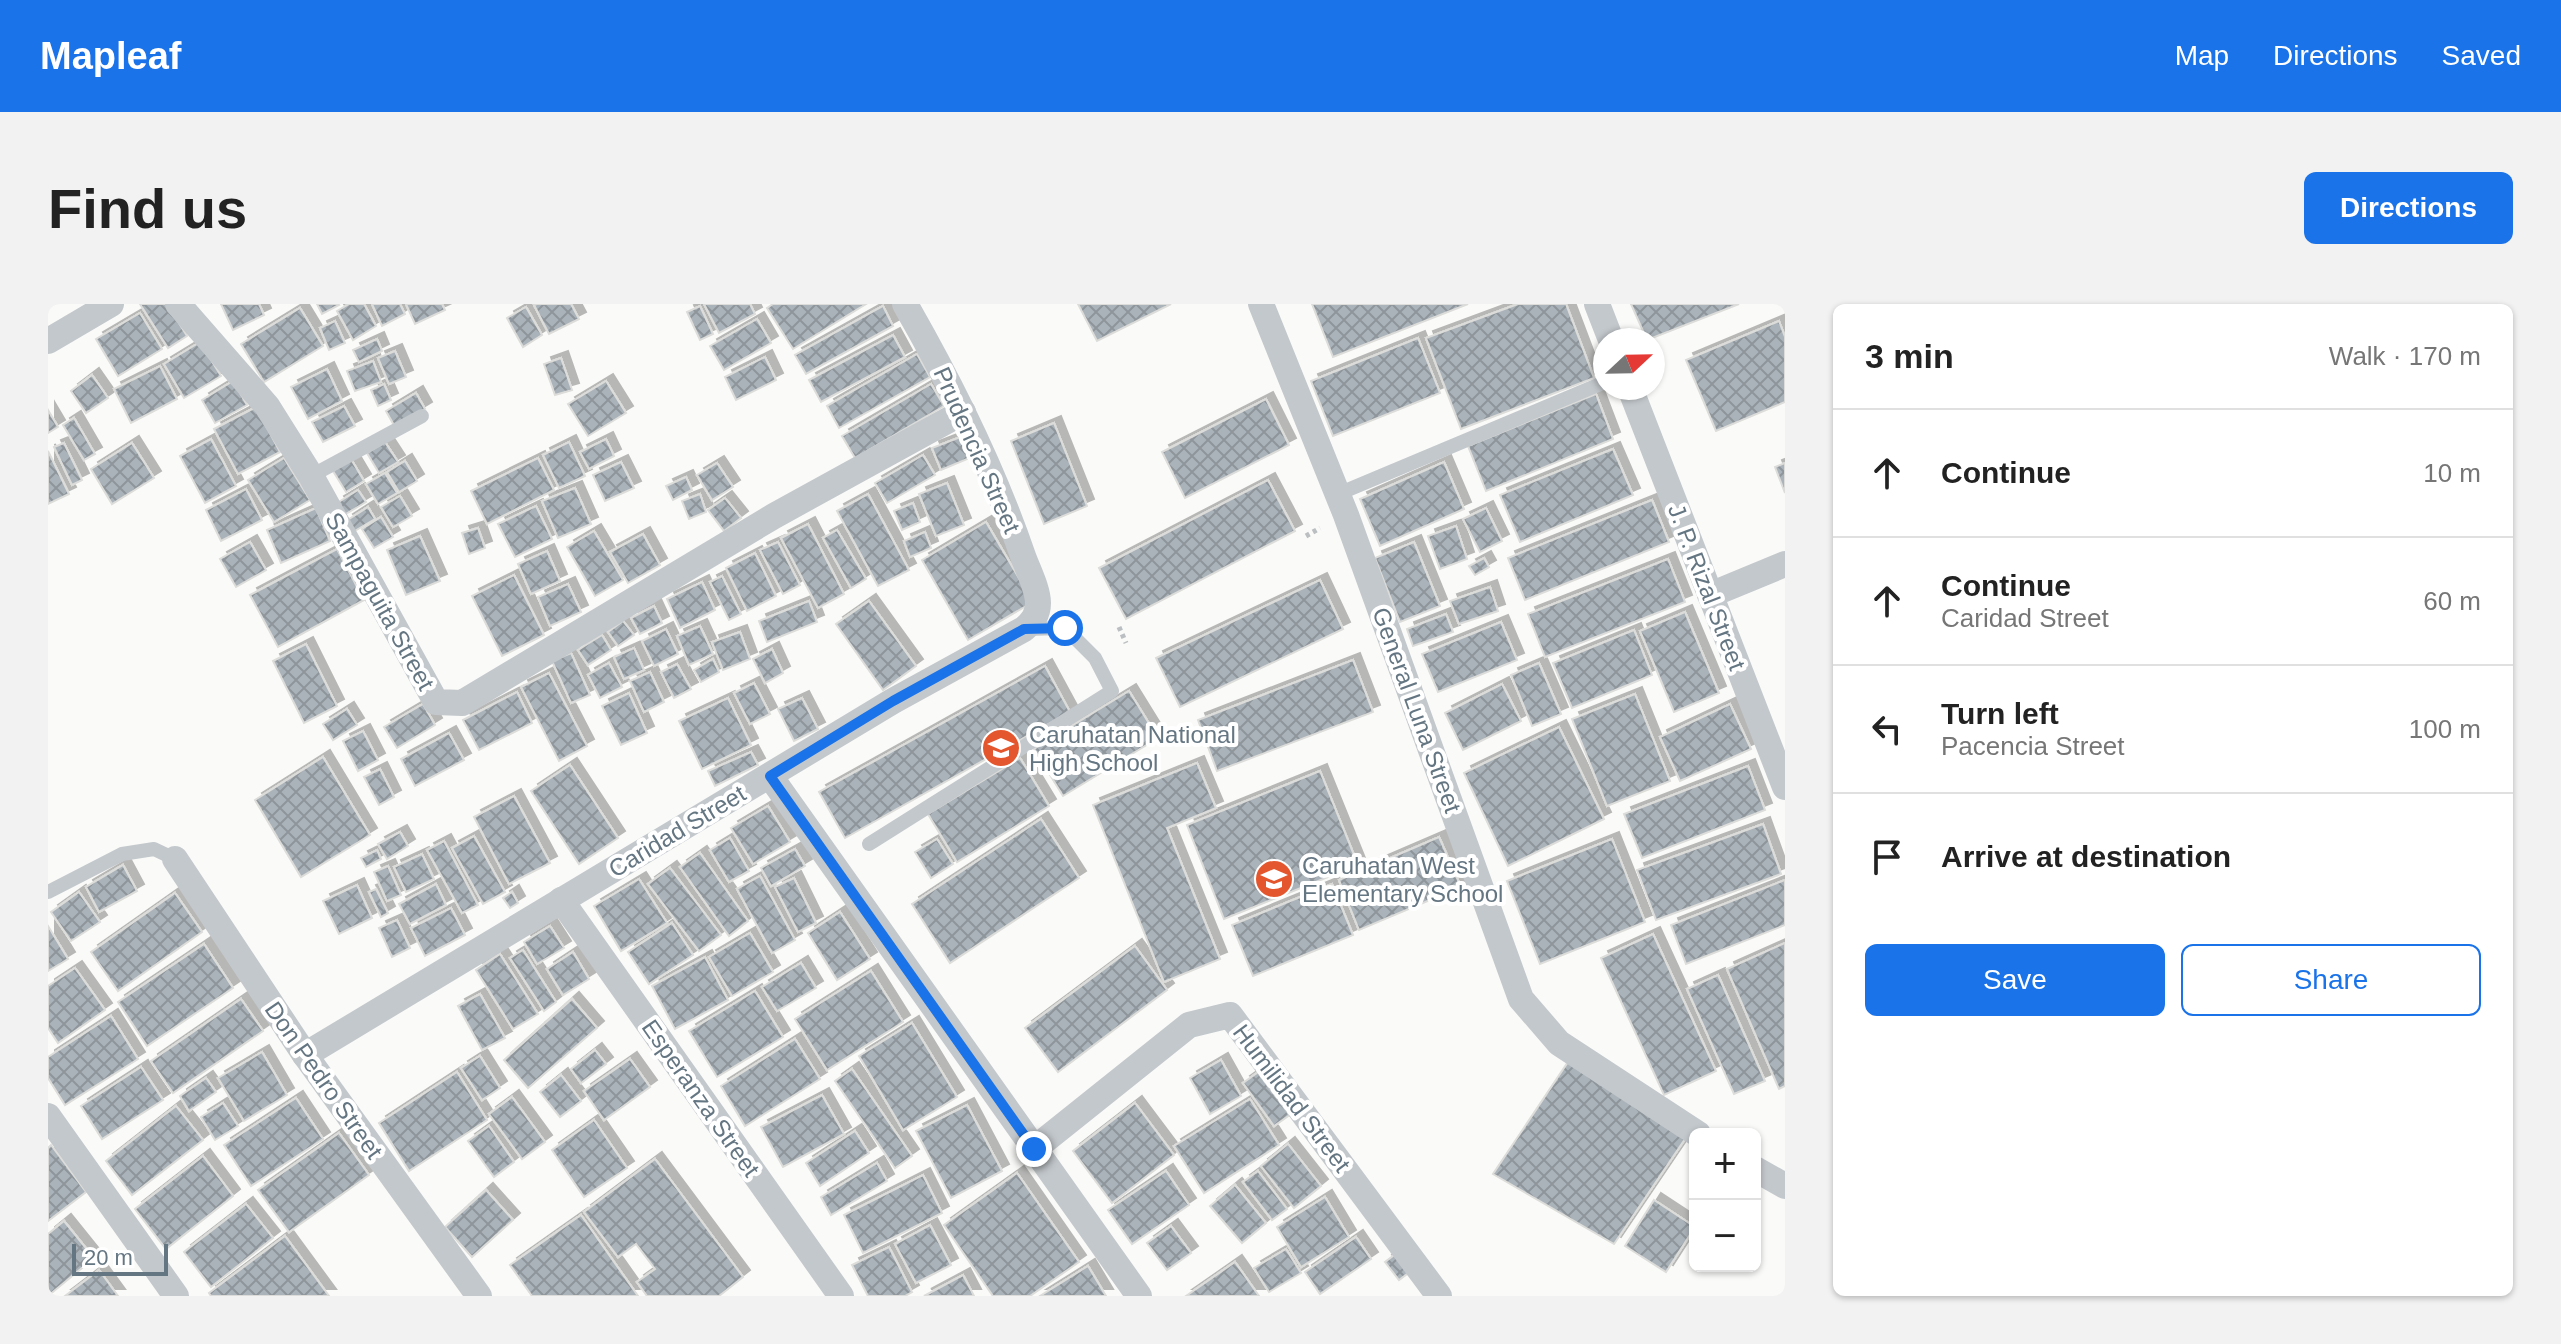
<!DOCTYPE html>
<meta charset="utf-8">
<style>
body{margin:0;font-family:Helvetica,sans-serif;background:#f2f2f2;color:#222}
.controls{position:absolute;right:24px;bottom:24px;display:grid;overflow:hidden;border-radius:12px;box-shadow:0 2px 6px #0004}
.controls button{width:72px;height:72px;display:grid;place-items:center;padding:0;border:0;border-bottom:2px solid #e0e0e0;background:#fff;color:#222;font:40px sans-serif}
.compass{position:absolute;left:1545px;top:24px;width:72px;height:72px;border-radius:50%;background:#fff;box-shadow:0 2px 6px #0004;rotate:68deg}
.scale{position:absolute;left:24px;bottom:20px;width:96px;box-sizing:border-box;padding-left:8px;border:4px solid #657683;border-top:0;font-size:22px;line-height:28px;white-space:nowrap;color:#657683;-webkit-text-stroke:6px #fff;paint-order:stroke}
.stop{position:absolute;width:24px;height:24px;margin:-18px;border:6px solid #1a73e8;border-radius:50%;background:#fff}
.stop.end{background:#1a73e8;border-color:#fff;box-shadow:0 2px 8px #0008}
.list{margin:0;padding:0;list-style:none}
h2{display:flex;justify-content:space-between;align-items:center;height:104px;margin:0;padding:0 32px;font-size:34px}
h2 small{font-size:26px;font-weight:400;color:#767676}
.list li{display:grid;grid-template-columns:52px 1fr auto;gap:24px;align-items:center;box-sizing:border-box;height:128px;padding:0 32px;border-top:2px solid #e0e0e0}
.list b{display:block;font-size:30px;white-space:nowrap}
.list p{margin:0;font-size:26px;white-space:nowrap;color:#767676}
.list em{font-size:26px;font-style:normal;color:#767676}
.actions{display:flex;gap:16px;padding:24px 32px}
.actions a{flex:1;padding:18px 0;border:2px solid #1a73e8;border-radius:12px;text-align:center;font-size:28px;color:#1a73e8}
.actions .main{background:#1a73e8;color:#fff}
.icon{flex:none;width:44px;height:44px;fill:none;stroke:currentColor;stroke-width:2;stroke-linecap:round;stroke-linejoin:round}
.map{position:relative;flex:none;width:1737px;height:992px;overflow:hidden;border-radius:12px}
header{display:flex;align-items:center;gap:48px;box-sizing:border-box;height:112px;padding:0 40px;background:#1a73e8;color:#fff}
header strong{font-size:38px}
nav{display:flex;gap:44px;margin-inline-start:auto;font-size:28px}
.intro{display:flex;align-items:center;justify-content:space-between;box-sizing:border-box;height:192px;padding:0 48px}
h1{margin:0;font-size:56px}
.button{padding:20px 36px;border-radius:12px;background:#1a73e8;color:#fff;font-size:28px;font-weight:700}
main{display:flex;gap:48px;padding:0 48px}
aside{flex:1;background:#fff;border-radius:12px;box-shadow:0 2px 6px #0004}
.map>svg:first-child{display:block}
.building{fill:url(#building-cross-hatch);stroke:#dcdcda;stroke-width:2;filter:url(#shadow)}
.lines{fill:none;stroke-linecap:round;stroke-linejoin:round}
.path{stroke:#bbbfc2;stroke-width:5;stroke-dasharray:4 4;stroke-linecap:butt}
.lane{stroke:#c3c8cc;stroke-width:14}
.street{stroke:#c3c8cc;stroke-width:26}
.route{stroke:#1a73e8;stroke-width:10}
.labels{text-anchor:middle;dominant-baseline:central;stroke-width:8;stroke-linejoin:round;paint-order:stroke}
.street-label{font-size:24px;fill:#657683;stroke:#fff}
.poi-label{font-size:24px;fill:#657683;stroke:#fff;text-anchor:start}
</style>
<header>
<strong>Mapleaf</strong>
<nav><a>Map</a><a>Directions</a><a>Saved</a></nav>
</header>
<div class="intro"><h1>Find us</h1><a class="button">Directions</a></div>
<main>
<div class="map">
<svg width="1737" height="992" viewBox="0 0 1737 992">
<defs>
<pattern id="building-cross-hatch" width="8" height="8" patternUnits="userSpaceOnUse" patternTransform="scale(2)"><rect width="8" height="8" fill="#aab3b9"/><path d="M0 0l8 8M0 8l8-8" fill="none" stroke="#8e969c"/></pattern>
<filter id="shadow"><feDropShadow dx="7" dy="-7" stdDeviation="0" flood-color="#0004"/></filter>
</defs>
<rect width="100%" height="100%" fill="#fafaf8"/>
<g class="building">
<polygon points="92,0 119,0 139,32 120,44"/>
<polygon points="173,0 211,0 216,11 185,26"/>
<polygon points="269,0 290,0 291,1 274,10"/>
<polygon points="301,0 316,0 328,22 305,36 289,7"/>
<polygon points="324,0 352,0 357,10 334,22"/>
<polygon points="358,0 394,0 397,6 367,20"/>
<polygon points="489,0 523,0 531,15 501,30 486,1"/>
<polygon points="656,0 702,0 707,10 671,29"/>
<polygon points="725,0 818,0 745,45 719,4"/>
<polygon points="1030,0 1123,0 1049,37"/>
<polygon points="1264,0 1420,0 1285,53"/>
<polygon points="1470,0 1518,0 1546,74 1413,125 1378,34"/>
<polygon points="1583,0 1691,0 1599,36"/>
<polygon points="652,2 665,30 652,36 639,8"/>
<polygon points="835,2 845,22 758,70 747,51"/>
<polygon points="478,3 494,31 475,43 459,14"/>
<polygon points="252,4 275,42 216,78 193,40"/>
<polygon points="92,9 114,45 70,72 48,35"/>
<polygon points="709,15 723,39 676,66 662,42"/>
<polygon points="287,17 297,39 281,46 272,24"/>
<polygon points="1731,17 1737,33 1737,98 1668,127 1638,56"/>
<polygon points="845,31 857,53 773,98 761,76"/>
<polygon points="1370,34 1392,89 1285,132 1263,77"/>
<polygon points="329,35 334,47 311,58 305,46"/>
<polygon points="152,38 173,72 136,94 116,60"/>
<polygon points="347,47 358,73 341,80 330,54"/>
<polygon points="869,50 882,73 791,124 779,102"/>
<polygon points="717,53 728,76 688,96 677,73"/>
<polygon points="513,54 524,86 507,91 496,60"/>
<polygon points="325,57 333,78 307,87 299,67"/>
<polygon points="112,62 129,95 83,119 66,85"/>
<polygon points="279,65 294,97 260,115 243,83"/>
<polygon points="44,71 60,94 38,109 23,87"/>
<polygon points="185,77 199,101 167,119 154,96"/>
<polygon points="558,77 578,109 540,132 520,100"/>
<polygon points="336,80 343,96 330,102 323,86"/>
<polygon points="883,80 896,102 807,154 794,132"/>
<polygon points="368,89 377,105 347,123 338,107"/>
<polygon points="1548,90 1565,135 1438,187 1420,142"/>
<polygon points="1218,95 1241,141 1137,194 1114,148"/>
<polygon points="296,102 307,122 275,138 264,118"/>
<polygon points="208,103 232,148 190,170 166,125"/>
<polygon points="0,106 10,123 0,129"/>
<polygon points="26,114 47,150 36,156 15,121"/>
<polygon points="1006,119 1039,202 996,220 963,137"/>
<polygon points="915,132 924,153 893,166 884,144"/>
<polygon points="163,135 188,182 157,199 132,152"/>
<polygon points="558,135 566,152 541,165 532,148"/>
<polygon points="337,138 350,158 331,169 319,149"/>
<polygon points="521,138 537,172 511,184 495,151"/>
<polygon points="16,139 34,176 24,181 6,143"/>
<polygon points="84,139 106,174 64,200 43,165"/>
<polygon points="1565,145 1585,191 1472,238 1452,191"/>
<polygon points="0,147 21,190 0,200"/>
<polygon points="875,151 887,171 839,199 827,179"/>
<polygon points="236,154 262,196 226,218 200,176"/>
<polygon points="490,154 506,186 439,220 423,187"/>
<polygon points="303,155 316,177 298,188 285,167"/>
<polygon points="357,157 369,177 351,188 339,168"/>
<polygon points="573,158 586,184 557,197 545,171"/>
<polygon points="1396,158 1416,205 1332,242 1312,195"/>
<polygon points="669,159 685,183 664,196 649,171"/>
<polygon points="1737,159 1737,189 1727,163"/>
<polygon points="337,169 349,189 330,200 318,180"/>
<polygon points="638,173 644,186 625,196 618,182"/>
<polygon points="1220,176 1247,227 1078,315 1051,264"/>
<polygon points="899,179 916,221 888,232 871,190"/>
<polygon points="527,184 543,220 510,234 494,197"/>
<polygon points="198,185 214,216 173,237 158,206"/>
<polygon points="310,186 318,198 296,211 289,199"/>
<polygon points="652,190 658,208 641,215 634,197"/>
<polygon points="820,190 861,266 830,282 789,207"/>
<polygon points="352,192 364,212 345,223 333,203"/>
<polygon points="677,194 693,214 676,227 660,206"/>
<polygon points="1604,196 1621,238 1477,296 1460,254"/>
<polygon points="865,199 872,218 854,226 846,207"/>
<polygon points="488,202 504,235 467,253 450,220"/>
<polygon points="320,203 327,215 305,228 298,217"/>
<polygon points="268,204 282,237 233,259 219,226"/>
<polygon points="1438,204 1454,237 1432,248 1415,215"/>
<polygon points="333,213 345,233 326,244 314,225"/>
<polygon points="938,218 985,298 920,336 874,256"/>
<polygon points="760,220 796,290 770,304 733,234"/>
<polygon points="1408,222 1419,255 1392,265 1380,232"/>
<polygon points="430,224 437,244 421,250 414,229"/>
<polygon points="789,226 818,275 803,284 775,234"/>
<polygon points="546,227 575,276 547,292 519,243"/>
<polygon points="877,228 883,244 862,253 856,237"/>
<polygon points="595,230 612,261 580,279 562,248"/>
<polygon points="372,232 392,277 358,291 339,246"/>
<polygon points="202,238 218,266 188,283 172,255"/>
<polygon points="730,238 752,281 735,290 712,246"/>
<polygon points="1366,238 1392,302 1352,318 1327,254"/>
<polygon points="289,245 316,296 230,343 202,291"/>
<polygon points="499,247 512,277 483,290 470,260"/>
<polygon points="707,249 728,292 699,307 678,264"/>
<polygon points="1436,254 1441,263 1427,271 1421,262"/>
<polygon points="1620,255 1637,298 1497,353 1480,310"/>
<polygon points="466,271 496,331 454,352 424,292"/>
<polygon points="674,272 693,310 681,316 662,278"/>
<polygon points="1272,276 1295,325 1132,403 1108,354"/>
<polygon points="654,278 667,306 632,324 619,295"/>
<polygon points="520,280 533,308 502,322 490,293"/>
<polygon points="1442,283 1450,307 1411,320 1402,297"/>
<polygon points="761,297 769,318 719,338 711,317"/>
<polygon points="821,297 868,362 835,386 788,320"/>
<polygon points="606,302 614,319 592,330 583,314"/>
<polygon points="1637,308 1671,389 1626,408 1592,327"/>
<polygon points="1398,310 1405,328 1365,342 1359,325"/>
<polygon points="575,317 586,331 570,342 560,328"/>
<polygon points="1453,318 1469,356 1390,388 1374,350"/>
<polygon points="652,322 665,350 641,361 629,332"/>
<polygon points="618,325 630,350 606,362 594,337"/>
<polygon points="1586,326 1604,371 1524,404 1505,359"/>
<polygon points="692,328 702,355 675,366 664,338"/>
<polygon points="554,331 563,346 540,361 530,346"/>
<polygon points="258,340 289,402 256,419 225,357"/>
<polygon points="586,344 596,366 576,375 566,353"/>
<polygon points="724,345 735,369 717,379 705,355"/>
<polygon points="523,349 542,391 523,399 504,357"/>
<polygon points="665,355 671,368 653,378 646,366"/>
<polygon points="1305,356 1325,408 1169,467 1150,416"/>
<polygon points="561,359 574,383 552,394 540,371"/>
<polygon points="1491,359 1513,410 1484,422 1463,371"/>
<polygon points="629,360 643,385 626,394 613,368"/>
<polygon points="997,362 1022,408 797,534 771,488"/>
<polygon points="602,368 616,398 596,408 582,377"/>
<polygon points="501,369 539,442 511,457 473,383"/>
<polygon points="706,379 722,410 702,420 686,389"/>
<polygon points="1454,380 1473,417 1415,446 1397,409"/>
<polygon points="1081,387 1110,434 1015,492 986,445"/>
<polygon points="469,388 484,419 431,446 415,416"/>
<polygon points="581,389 599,429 573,441 554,402"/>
<polygon points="1587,390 1622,477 1559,502 1524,415"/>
<polygon points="680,394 703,441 654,465 631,417"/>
<polygon points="754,394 770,425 746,437 730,405"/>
<polygon points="375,400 387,421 349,444 336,423"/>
<polygon points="1682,400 1703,445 1632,477 1612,433"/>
<polygon points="299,405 309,421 285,436 275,420"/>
<polygon points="1511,423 1556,515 1460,562 1416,469"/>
<polygon points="315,427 330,456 310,467 295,437"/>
<polygon points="401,429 416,456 367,482 353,455"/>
<polygon points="703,448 710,461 667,482 660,467"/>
<polygon points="275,453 322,531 253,573 207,496"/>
<polygon points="972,454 1001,502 909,558 880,510"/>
<polygon points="1149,459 1168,504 1119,524 1172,655 1116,678 1045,501"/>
<polygon points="522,461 570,534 531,560 483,487"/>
<polygon points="1700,462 1717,506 1594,554 1576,510"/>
<polygon points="332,465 346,493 331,501 316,473"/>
<polygon points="1272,467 1310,561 1176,615 1139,521"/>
<polygon points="466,492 502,559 461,580 426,513"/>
<polygon points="720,502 742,538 705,560 683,524"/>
<polygon points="993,515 1031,574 902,659 864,600"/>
<polygon points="1715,520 1733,570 1608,616 1589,566"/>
<polygon points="352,528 360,542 339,555 330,540"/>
<polygon points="426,532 457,588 435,600 404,544"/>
<polygon points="1391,533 1413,583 1311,626 1291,576"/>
<polygon points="682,534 701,567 681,578 662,546"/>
<polygon points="889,535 905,560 883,574 867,548"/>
<polygon points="1564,535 1597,618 1492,660 1459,577"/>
<polygon points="396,537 430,601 414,609 379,546"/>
<polygon points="747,545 757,562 723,582 713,564"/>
<polygon points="329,546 333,555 318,563 313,554"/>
<polygon points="652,549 700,617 681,632 632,563"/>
<polygon points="374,550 386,575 358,588 346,563"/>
<polygon points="75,561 89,587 51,608 38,583"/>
<polygon points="340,562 353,591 339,597 326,568"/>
<polygon points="622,564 673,631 651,647 600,580"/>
<polygon points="712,572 747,636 724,649 689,585"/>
<polygon points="746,574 768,619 750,628 727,583"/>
<polygon points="591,575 619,619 573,647 546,602"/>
<polygon points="1737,576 1737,621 1638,660 1623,621"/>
<polygon points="388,580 398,601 362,620 351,600"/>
<polygon points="1284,580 1305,631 1205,672 1184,621"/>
<polygon points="309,581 324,614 291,630 275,597"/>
<polygon points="328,585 340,609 333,613 321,588"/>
<polygon points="31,588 52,618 23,637 3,608"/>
<polygon points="464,588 470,599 462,604 455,594"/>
<polygon points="127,589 154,628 70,687 43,648"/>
<polygon points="403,604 417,631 377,652 363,624"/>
<polygon points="792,608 822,655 789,676 760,629"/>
<polygon points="349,616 362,644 344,653 331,624"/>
<polygon points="624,619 645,651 601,680 580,648"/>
<polygon points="0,622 20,655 0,667"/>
<polygon points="502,622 516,644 489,660 476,638"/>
<polygon points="702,629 725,668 684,692 661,653"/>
<polygon points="1605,630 1668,767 1616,791 1553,654"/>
<polygon points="1737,639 1737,782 1731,785 1679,665"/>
<polygon points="156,640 185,684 99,742 70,698"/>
<polygon points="1087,642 1119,686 1010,768 977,724"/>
<polygon points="475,646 508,698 496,707 462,654"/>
<polygon points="525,648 541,675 515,691 499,665"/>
<polygon points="452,650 490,710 465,725 428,666"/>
<polygon points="657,653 680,696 627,725 604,682"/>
<polygon points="753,659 768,684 729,707 714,683"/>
<polygon points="27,664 57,706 10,739 0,724 0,682"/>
<polygon points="823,667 855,718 779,766 747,715"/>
<polygon points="1670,671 1717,777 1686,790 1639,685"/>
<polygon points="707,687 735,733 669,773 641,727"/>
<polygon points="432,690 457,734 434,746 410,702"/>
<polygon points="193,695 215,727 125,789 103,757"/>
<polygon points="524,695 549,724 480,784 456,756"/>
<polygon points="63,712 90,755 17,801 0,774 0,753"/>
<polygon points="864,719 909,793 855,826 811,752"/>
<polygon points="747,735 772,775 697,822 673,782"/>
<polygon points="547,746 558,760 533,779 523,765"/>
<polygon points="214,748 239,791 196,817 170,774"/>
<polygon points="432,752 452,784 434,796 413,764"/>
<polygon points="582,755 602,783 556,816 536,787"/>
<polygon points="1522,755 1639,832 1566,940 1445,870"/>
<polygon points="1173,756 1193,792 1162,810 1142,774"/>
<polygon points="93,763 115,796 54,835 33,802"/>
<polygon points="1216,764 1246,808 1226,822 1195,779"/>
<polygon points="804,765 864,852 847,864 787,777"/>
<polygon points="409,768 439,816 361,867 331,819"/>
<polygon points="513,771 533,797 512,813 492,788"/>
<polygon points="158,774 168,788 141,807 132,792"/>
<polygon points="774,791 796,830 735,863 713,823"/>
<polygon points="464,793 497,838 474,855 441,810"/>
<polygon points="248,794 275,835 203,882 176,841"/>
<polygon points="1202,795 1231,841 1156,889 1126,842"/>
<polygon points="175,799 190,822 167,836 153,813"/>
<polygon points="1087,799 1126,851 1064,899 1025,847"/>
<polygon points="919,801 954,867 903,894 868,827"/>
<polygon points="128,802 155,836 84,891 58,857"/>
<polygon points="546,816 579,864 536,893 504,846"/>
<polygon points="441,822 466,858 446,873 420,837"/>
<polygon points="807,827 821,849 772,882 758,859"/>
<polygon points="291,829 321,871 241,928 210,886"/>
<polygon points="1240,840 1273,882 1246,904 1213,862"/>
<polygon points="3,841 38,888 0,917 0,844"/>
<polygon points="155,852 185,892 118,945 87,905"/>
<polygon points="607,855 695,973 671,992 599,992 589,978 607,965 588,940 570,953 536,908"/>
<polygon points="829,859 839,877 783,911 773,893"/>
<polygon points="1118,867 1141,901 1084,940 1060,906"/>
<polygon points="1210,867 1239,905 1224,916 1195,878"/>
<polygon points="969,869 1031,958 982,992 945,992 896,921"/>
<polygon points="875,871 894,909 815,949 796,911"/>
<polygon points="1187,881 1218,919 1194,939 1162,902"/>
<polygon points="438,886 465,916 424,953 397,923"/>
<polygon points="1277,893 1301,933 1253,963 1229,923"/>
<polygon points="1606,896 1647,923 1618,968 1577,942"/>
<polygon points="198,900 225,934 163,983 136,948"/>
<polygon points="533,911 590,992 484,992 462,961"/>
<polygon points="16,917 46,954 0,992 0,930"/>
<polygon points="882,921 903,961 868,979 847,940"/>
<polygon points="1123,922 1143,949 1119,966 1099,939"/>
<polygon points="237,932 281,992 163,992 161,989"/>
<polygon points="1308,933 1323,955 1272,990 1257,968"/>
<polygon points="841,943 864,988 857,992 820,992 804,961"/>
<polygon points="1238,945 1253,969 1221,988 1206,964"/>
<polygon points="1349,949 1363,967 1351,976 1337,958"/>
<polygon points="1187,958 1211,992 1138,992"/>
<polygon points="1040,962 1058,992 992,992"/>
<polygon points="51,966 70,992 17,992"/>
<polygon points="915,971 926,992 876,992"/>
</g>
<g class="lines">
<g class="path">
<polyline points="1258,232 1272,224"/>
<polyline points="1071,323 1078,339"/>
</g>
<g class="lane">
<polyline points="263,172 374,112"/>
<polyline points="1290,190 1557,78"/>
<polyline points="821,540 1064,387 1047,354 1017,324 976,325"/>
<polyline points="0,588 74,550 106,545 127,555"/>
</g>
<g class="street">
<polyline points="130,0 219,102 263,172 388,398 414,399 726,212 915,108"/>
<polyline points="1213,0 1298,211 1473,695 1511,739 1650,830"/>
<polyline points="1549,0 1563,36"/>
<polyline points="0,37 63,0"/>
<polyline points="1582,84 1737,483"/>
<polyline points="1662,291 1737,260"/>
<polyline points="722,472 1091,992"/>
<polyline points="127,555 257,751 431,992"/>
<polyline points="513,596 793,992"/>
<path d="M257,751L845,397L976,325C984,318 990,311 990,299C990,285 980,266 975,252C945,165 903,80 857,0"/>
<polyline points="0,812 128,992"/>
<polyline points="986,845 1141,721 1182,711 1391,992"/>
<polyline points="1707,865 1737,882"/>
</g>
</g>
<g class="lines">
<polyline class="route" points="986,845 722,472 845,397 976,325 1017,324"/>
</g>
<defs>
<symbol id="school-disc" viewBox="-11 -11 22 22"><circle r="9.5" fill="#e4572e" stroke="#fff"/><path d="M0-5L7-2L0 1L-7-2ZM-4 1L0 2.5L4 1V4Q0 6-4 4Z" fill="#fff"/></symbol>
</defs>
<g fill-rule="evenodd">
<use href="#school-disc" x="931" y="422" width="44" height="44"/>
<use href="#school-disc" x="1204" y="553" width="44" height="44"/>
</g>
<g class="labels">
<g class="street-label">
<text transform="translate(929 146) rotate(66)">Prudencia Street</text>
<text transform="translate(1659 283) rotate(69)">J. P. Rizal Street</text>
<text transform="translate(332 297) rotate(61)">Sampaguita Street</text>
<text transform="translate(1369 406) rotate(70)">General Luna Street</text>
<text transform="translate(629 527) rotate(-31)">Caridad Street</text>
<text transform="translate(276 776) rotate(55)">Don Pedro Street</text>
<text transform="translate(653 794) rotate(55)">Esperanza Street</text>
<text transform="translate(1244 794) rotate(53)">Humilidad Street</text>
</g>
<g class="poi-label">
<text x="981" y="430">Caruhatan National<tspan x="981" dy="28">High School</tspan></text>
<text x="1254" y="561">Caruhatan West<tspan x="1254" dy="28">Elementary School</tspan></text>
</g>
</g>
</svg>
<div class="controls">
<button>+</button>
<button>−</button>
</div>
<svg class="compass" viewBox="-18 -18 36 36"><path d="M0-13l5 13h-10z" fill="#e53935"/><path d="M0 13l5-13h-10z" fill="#767676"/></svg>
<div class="scale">20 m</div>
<div class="stop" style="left:1017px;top:324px"></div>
<div class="stop end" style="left:986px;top:845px"></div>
</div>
<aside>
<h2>3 min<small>Walk · 170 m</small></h2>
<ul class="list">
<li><svg class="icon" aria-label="ahead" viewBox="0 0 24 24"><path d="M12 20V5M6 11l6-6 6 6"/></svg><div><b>Continue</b></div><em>10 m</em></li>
<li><svg class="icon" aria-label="ahead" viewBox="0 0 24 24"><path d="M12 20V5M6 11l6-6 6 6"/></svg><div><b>Continue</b><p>Caridad Street</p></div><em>60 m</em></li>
<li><svg class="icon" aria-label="left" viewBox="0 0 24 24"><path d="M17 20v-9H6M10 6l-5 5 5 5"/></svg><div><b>Turn left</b><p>Pacencia Street</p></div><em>100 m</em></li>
<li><svg class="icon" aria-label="arrive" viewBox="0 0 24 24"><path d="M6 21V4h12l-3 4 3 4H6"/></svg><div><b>Arrive at destination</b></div></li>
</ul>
<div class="actions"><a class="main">Save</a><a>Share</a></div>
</aside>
</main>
